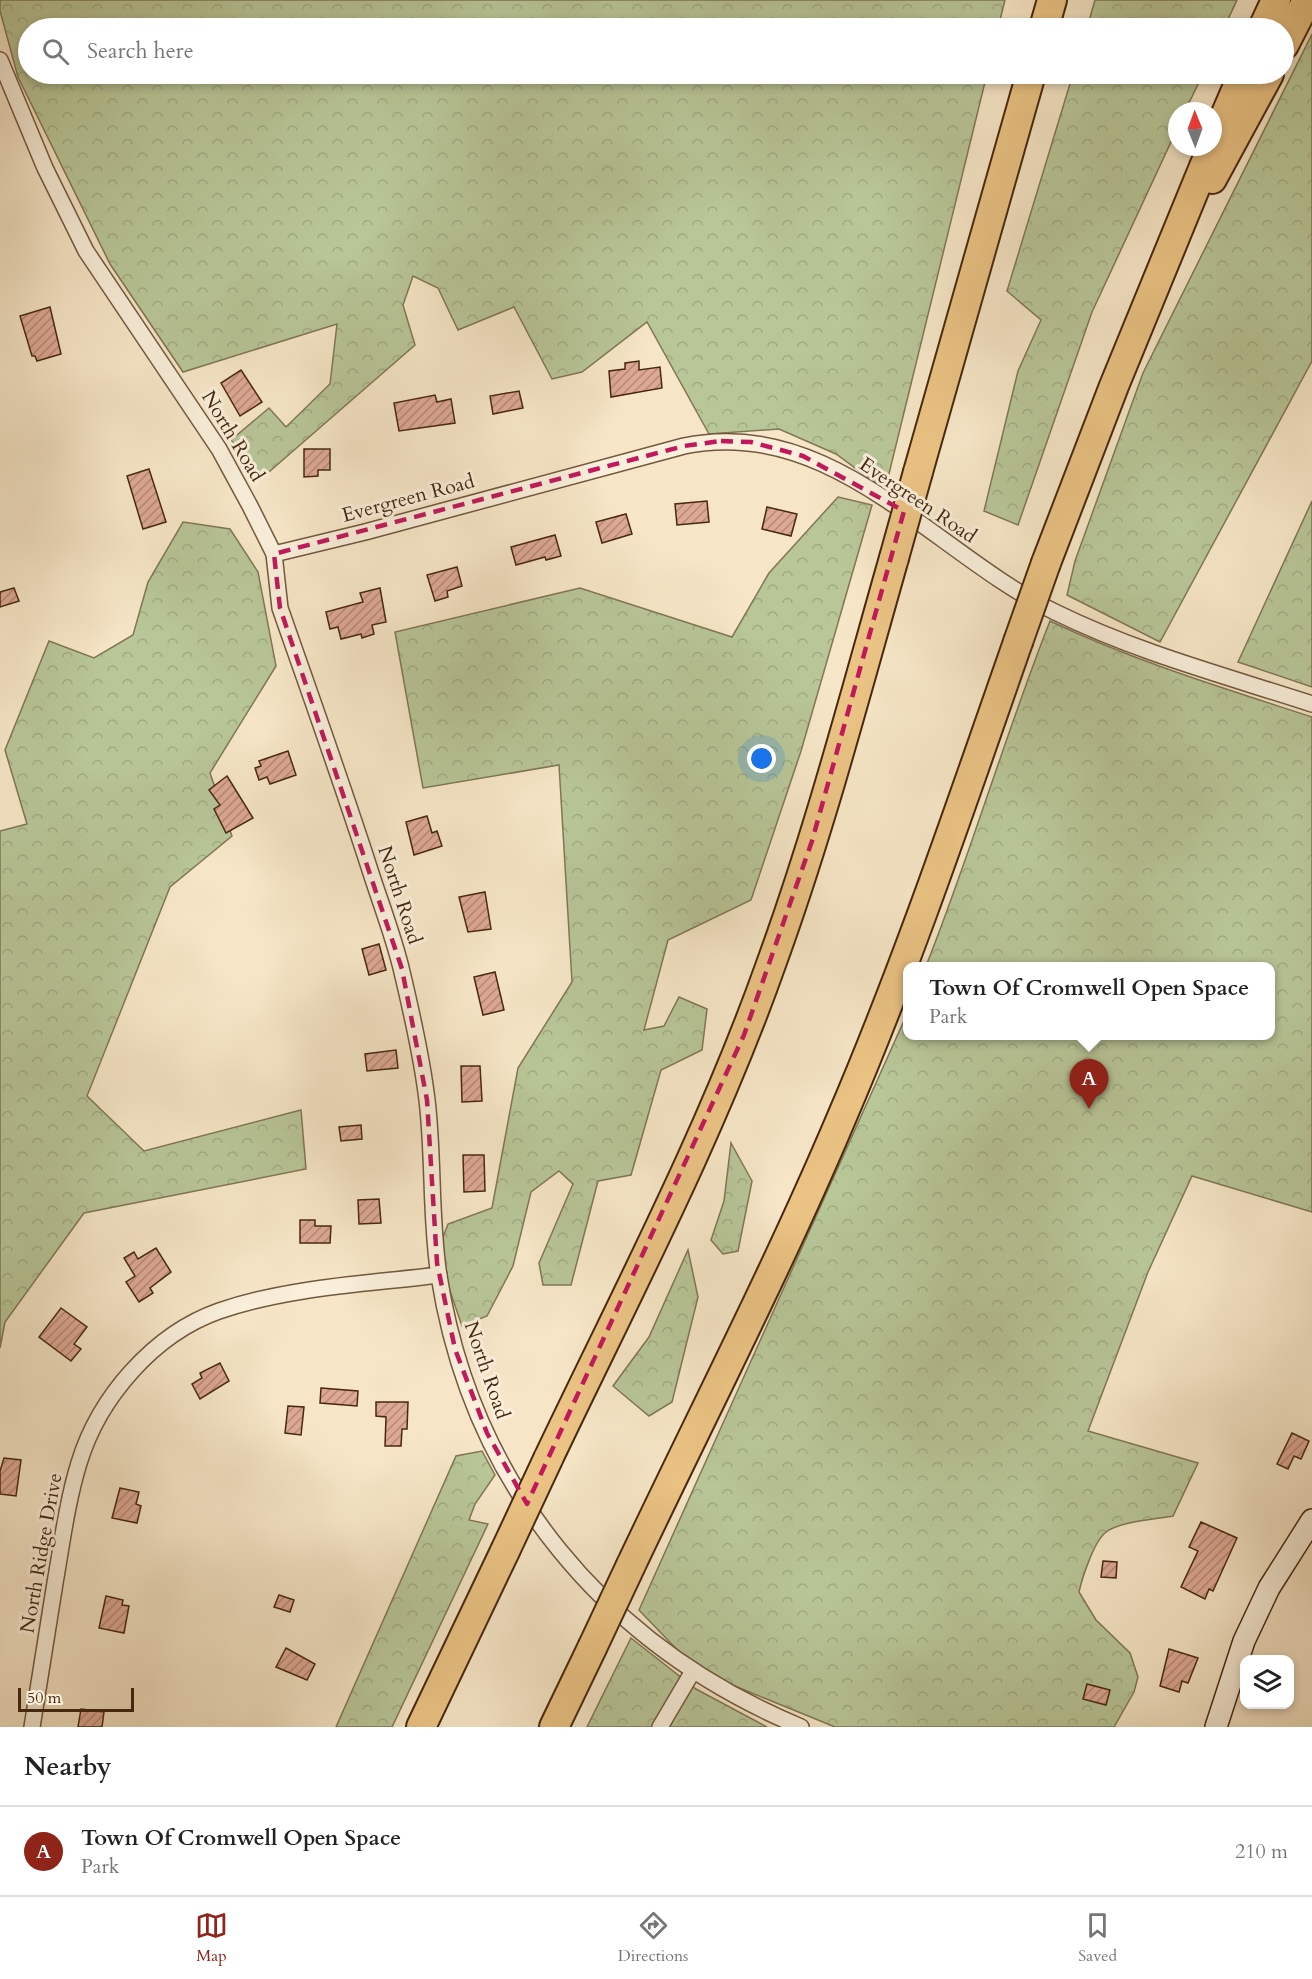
<!DOCTYPE html>
<style>
body{margin:0;font-family:Cardo,serif;background:#f2f2f2;color:#222}
.controls{position:absolute;right:18px;bottom:18px;display:grid;overflow:hidden;border-radius:12px;box-shadow:0 3px 9px #0003}
.controls button{width:54px;height:54px;display:grid;place-items:center;padding:0;border:0;border-bottom:2px solid #e0e0e0;background:#fff;color:#222;font:30px sans-serif}
.compass{position:absolute;left:1168px;top:102px;width:54px;height:54px;border-radius:50%;background:#fff;box-shadow:0 3px 9px #0003;rotate:359deg}
.scale{position:absolute;left:18px;bottom:15px;width:116px;box-sizing:border-box;padding-left:6px;border:3px solid #47280f;border-top:0;font-size:16px;line-height:21px;white-space:nowrap;color:#47280f;-webkit-text-stroke:4px #f9efdb;paint-order:stroke}
.you{position:absolute;left:762px;top:759px;width:21px;height:21px;margin:-15px;border:4px solid #fff;border-radius:50%;background:#1a73e8;box-shadow:0 0 0 9px #1a73e833}
.badge{display:grid;place-items:center;width:39px;height:39px;border-radius:50%;background:#8f2418;color:#fff;font-size:20px;font-weight:700}
.pin{position:absolute;translate:-50% -50px;filter:drop-shadow(0 2px 3px #0008)}
.pin::after{content:'';position:absolute;top:32px;width:21px;height:18px;background:inherit;clip-path:polygon(0 0,100% 0,50% 100%)}
.popup{position:absolute;left:903px;top:962px;width:372px;height:78px;box-sizing:border-box;display:grid;place-content:center;border-radius:12px;background:#fff;filter:drop-shadow(0 2px 4px #0005);font-size:20px;white-space:nowrap;color:#767676}
.popup b{font-size:22px;color:#222}
.popup::after{content:'';position:absolute;left:50%;top:100%;margin-left:-12px;border:12px solid transparent;border-top-color:#fff}
.list{margin:0;padding:0;list-style:none}
h2{display:flex;justify-content:space-between;align-items:center;height:78px;margin:0;padding:0 24px;font-size:26px}
h2 small{font-size:20px;font-weight:400;color:#767676}
.list li{display:grid;grid-template-columns:39px 1fr auto;gap:18px;align-items:center;box-sizing:border-box;height:90px;padding:0 24px;border-top:2px solid #e0e0e0}
.list b{display:block;font-size:22px;white-space:nowrap}
.list p{margin:0;font-size:20px;white-space:nowrap;color:#767676}
.list em{font-size:20px;font-style:normal;color:#767676}
.icon{flex:none;width:33px;height:33px;fill:none;stroke:currentColor;stroke-width:2;stroke-linecap:round;stroke-linejoin:round}
.map{position:relative;flex:none;width:1312px;height:1727px;overflow:hidden}
.search{position:absolute;background:#fff;box-shadow:0 3px 9px #0003;left:18px;right:18px;top:18px;height:66px;display:flex;align-items:center;gap:15px;box-sizing:border-box;padding:0 21px;border-radius:33px;color:#767676;font-size:22px}
.sheet{height:168px;background:#fff}
nav{display:flex;justify-content:space-around;align-items:center;box-sizing:border-box;height:84px;border-top:2px solid #e0e0e0;background:#fff;font-size:16px;color:#767676}
nav a{display:grid;justify-items:center;gap:3px}
nav .on{color:#8f2418}
.map>svg:first-child{display:block}
.forest{fill:url(#forest-crowns);stroke:#807754;stroke-width:1.5}
.building{fill:url(#building-hatch);stroke:#47280f;stroke-width:1.5}
.lines{fill:none;stroke-linecap:round;stroke-linejoin:round}
.street-casing{stroke:#73583d;stroke-width:18}
.secondary-casing{stroke:#47280f;stroke-width:24}
.highway-casing{stroke:#47280f;stroke-width:32}
.street{stroke:#f9efdb;stroke-width:15}
.secondary{stroke:#f9efdb;stroke-width:21}
.highway{stroke:#ebc384;stroke-width:28}
.highway-bridge-casing{stroke:#47280f;stroke-width:32;stroke-linecap:butt}
.highway-bridge{stroke:#ebc384;stroke-width:28}
.marked{fill:none;stroke:#c2185b;stroke-width:4.5;stroke-dasharray:12 8;stroke-linejoin:round}
.labels{text-anchor:middle;dominant-baseline:central;stroke-width:6;stroke-linejoin:round;paint-order:stroke}
.street-label{font-size:20px;fill:#47280f;stroke:#f9efdb}
</style>
<div class="map">
<svg width="1312" height="1727" viewBox="0 0 1312 1727">
<defs>
<pattern id="forest-crowns" width="20" height="18" patternUnits="userSpaceOnUse" patternTransform="scale(1.5)"><rect width="20" height="18" fill="#b8c698"/><path d="M2 6a3 3 0 1 1 6 0M12 15a3 3 0 1 1 6 0" fill="none" stroke="#a0aa82"/></pattern>
<pattern id="building-hatch" width="6" height="6" patternUnits="userSpaceOnUse" patternTransform="scale(1.5)"><rect width="6" height="6" fill="#dda894"/><path d="M-1 1l2-2M0 6l6-6M5 7l2-2" fill="none" stroke="#b58977"/></pattern>
</defs>
<rect width="100%" height="100%" fill="#f6e6c7"/>
<filter id="stains"><feTurbulence type="fractalNoise" baseFrequency=".00333" numOctaves="4"/><feColorMatrix values="0 0 0 0 .2 0 0 0 0 .09 0 0 0 0 .02 0 0 0 .5 -.17"/></filter>
<radialGradient id="worn" r=".72"><stop offset=".6" stop-color="#630" stop-opacity="0"/><stop offset="1" stop-color="#630" stop-opacity=".3"/></radialGradient>
<g class="forest">
<polygon points="0,0 1005,0 998,28 28,28 28,74 987,74 885,490 836,454 779,429 709,434 647,322 582,372 552,379 514,307 458,330 438,288 413,276 403,305 415,345 262,478 231,440 269,408 286,427 330,384 337,324 183,372 110,264 18,77 0,11"/>
<polygon points="1095,0 1237,0 1224,28 1087,28"/>
<polygon points="1312,34 1312,361 1160,642 1067,595 1075,561 1143,373"/>
<polygon points="1073,74 1203,74 1185,111 1177,111 1177,129 1092,312 1018,525 984,511 1018,371 1041,320 1007,291"/>
<polygon points="838,497 872,505 801,751 751,900 668,940 644,1030 664,1026 679,997 707,1009 702,1050 661,1070 631,1175 598,1181 571,1285 543,1285 539,1263 573,1184 559,1171 531,1192 513,1266 487,1316 462,1326 437,1253 448,1224 492,1208 518,1068 572,982 559,765 423,788 395,632 580,588 732,637 769,573"/>
<polygon points="1312,501 1312,687 1238,662"/>
<polygon points="183,522 230,529 258,572 276,666 210,773 232,836 170,887 87,1096 144,1151 301,1110 306,1169 84,1213 5,1322 0,1348 0,831 27,824 5,750 49,641 94,658 133,635 148,582"/>
<path d="M1050,621C1134,661 1223,688 1312,717V1212L1192,1176L1148,1272L1088,1431L1198,1463L1173,1516C1157,1519 1116,1522 1105,1533C1094,1542 1082,1578 1079,1592L1096,1620L1130,1653L1138,1677L1134,1692L1114,1727H835L725,1682L687,1660L639,1610L907,1014L908,1036H1270V966H926C971,853 1005,735 1050,621Z"/>
<polygon points="731,1143 752,1181 738,1251 723,1254 711,1240 724,1201"/>
<polygon points="688,1250 698,1297 672,1402 649,1416 613,1386 649,1337"/>
<polygon points="482,1451 495,1475 475,1504 469,1520 488,1524 392,1727 336,1727 456,1456"/>
<polygon points="631,1638 696,1689 767,1727 587,1727"/>
</g>
<g class="building">
<polygon points="50,307 61,354 37,361 35,356 32,356 20,316"/>
<polygon points="639,361 639,370 660,367 662,388 611,397 609,371 625,369 625,363"/>
<polygon points="241,370 262,402 240,416 221,383"/>
<polygon points="519,391 523,408 493,414 490,396"/>
<polygon points="435,395 437,402 451,399 455,423 399,431 394,403"/>
<polygon points="304,449 330,449 330,470 318,470 318,476 304,477"/>
<polygon points="149,469 166,522 143,529 127,476"/>
<polygon points="707,501 709,522 677,525 675,504"/>
<polygon points="767,507 797,514 791,536 762,529"/>
<polygon points="626,514 632,534 602,543 596,522"/>
<polygon points="555,535 561,556 546,560 545,557 516,565 511,547"/>
<polygon points="457,567 462,586 447,591 448,597 435,601 427,575"/>
<polygon points="14,588 19,601 0,607 0,592"/>
<polygon points="380,588 386,622 372,625 374,634 362,638 361,634 341,639 338,627 330,629 326,612 363,602 360,593"/>
<polygon points="288,751 296,775 270,784 267,777 259,780 255,768 261,766 259,761"/>
<polygon points="227,776 253,818 226,833 214,809 220,805 209,790"/>
<polygon points="427,816 432,833 437,831 442,846 414,855 406,822"/>
<polygon points="485,892 491,929 468,932 459,897"/>
<polygon points="379,944 386,970 369,975 362,949"/>
<polygon points="495,972 504,1010 483,1015 474,977"/>
<polygon points="396,1050 398,1068 367,1071 365,1054"/>
<polygon points="461,1066 480,1066 482,1101 462,1102"/>
<polygon points="361,1125 362,1139 341,1141 339,1127"/>
<polygon points="463,1155 484,1155 485,1191 464,1192"/>
<polygon points="379,1199 381,1223 359,1224 358,1200"/>
<polygon points="300,1220 315,1220 315,1226 331,1226 330,1243 300,1243"/>
<polygon points="156,1248 171,1272 150,1288 153,1293 139,1302 126,1282 135,1276 124,1258 134,1252 138,1259"/>
<polygon points="61,1308 87,1327 74,1344 81,1349 71,1361 39,1337"/>
<polygon points="220,1363 229,1381 200,1399 192,1384 202,1378 200,1373"/>
<polygon points="321,1388 358,1391 357,1406 320,1403"/>
<polygon points="376,1402 408,1402 407,1429 402,1429 401,1446 385,1446 386,1417 376,1416"/>
<polygon points="288,1406 304,1407 301,1435 285,1433"/>
<polygon points="1292,1433 1309,1441 1301,1459 1294,1456 1288,1469 1277,1464"/>
<polygon points="4,1458 21,1460 16,1496 0,1494 0,1471"/>
<polygon points="120,1488 139,1492 136,1504 141,1506 137,1523 112,1518"/>
<polygon points="1201,1522 1237,1538 1213,1591 1209,1589 1205,1599 1181,1587 1198,1551 1189,1547"/>
<polygon points="1103,1561 1117,1562 1116,1578 1101,1577"/>
<polygon points="279,1595 294,1600 290,1612 274,1607"/>
<polygon points="106,1596 123,1600 122,1605 129,1606 124,1633 99,1628"/>
<polygon points="286,1648 315,1664 307,1680 276,1667"/>
<polygon points="1169,1649 1198,1658 1188,1683 1182,1681 1179,1692 1160,1686"/>
<polygon points="1087,1684 1110,1690 1106,1705 1083,1699"/>
<polygon points="81,1709 104,1712 102,1727 78,1727"/>
</g>
<g class="lines">
<defs>
<g id="street">
<path d="M0,60L45,168L86,251L219,449L250,506L274,554L280,608C310,694 341,780 369,867C380,902 394,937 402,972C412,1014 422,1058 427,1100C434,1159 430,1218 439,1276C472,1486 606,1646 801,1727"/>
<path d="M274,554L365,532L684,446C832,415 935,554 1055,612C1136,652 1226,676 1312,704"/>
<path d="M32,1727C40,1679 47,1631 55,1583C62,1543 67,1502 79,1463C99,1397 154,1334 219,1311C289,1287 366,1284 439,1275"/>
<polyline points="660,1727 693,1671"/>
</g>
<polyline id="secondary" points="1216,1727 1244,1641 1269,1588 1312,1520"/>
<g id="highway">
<polyline points="1044,28 1052,0"/>
<polyline points="1263,28 1276,0"/>
<polyline points="1284,45 1307,0"/>
<polyline points="1213,144 1243,74"/>
<polyline points="1212,179 1269,74"/>
<polyline points="918,472 1031,74"/>
<polyline points="1046,563 1114,386 1212,147"/>
<path d="M548,1459C625,1297 710,1136 770,967C819,833 855,695 894,558"/>
<path d="M631,1565C701,1417 777,1270 841,1119C908,963 962,802 1018,642"/>
<polyline points="421,1727 505,1551"/>
<polyline points="554,1727 592,1648"/>
</g>
</defs>
<use href="#street" class="street-casing"/>
<use href="#secondary" class="secondary-casing"/>
<use href="#highway" class="highway-casing"/>
<use href="#street" class="street"/>
<use href="#secondary" class="secondary"/>
<use href="#highway" class="highway"/>
<defs>
<g id="highway-bridge">
<polyline points="894,558 918,472"/>
<polyline points="1018,642 1046,563"/>
<polyline points="505,1551 548,1459"/>
<polyline points="592,1648 631,1565"/>
</g>
</defs>
<use href="#highway-bridge" class="highway-bridge-casing"/>
<use href="#highway-bridge" class="highway-bridge"/>
</g>
<path class="marked" d="M721,441L751,442L803,456L904,511L812,841L744,1035L527,1504L487,1433L455,1349L437,1263L427,1100L402,969L280,608L274,554L684,446Z"/>
<g class="labels">
<g class="street-label">
<text transform="translate(233 436) rotate(59)">North Road</text>
<text transform="translate(408 498) rotate(-15)">Evergreen Road</text>
<text transform="translate(918 500) rotate(34)">Evergreen Road</text>
<text transform="translate(400 895) rotate(72)">North Road</text>
<text transform="translate(487 1370) rotate(71)">North Road</text>
<text transform="translate(41 1553) rotate(-80)">North Ridge Drive</text>
</g>
</g>
<rect width="100%" height="100%" filter="url(#stains)"/>
<rect width="100%" height="100%" fill="url(#worn)"/>
</svg>
<div class="controls">
<button><svg class="icon" aria-label="layers" viewBox="0 0 24 24"><path d="M12 4l9 5-9 5-9-5zM3 14l9 5 9-5"/></svg></button>
</div>
<svg class="compass" viewBox="-18 -18 36 36"><path d="M0-13l5 13h-10z" fill="#e53935"/><path d="M0 13l5-13h-10z" fill="#767676"/></svg>
<div class="scale">50 m</div>
<div class="you"></div>
<div class="pin badge" style="left:1089px;top:1109px">A</div>
<div class="popup"><b>Town Of Cromwell Open Space</b>Park</div>
<div class="search"><svg class="icon" aria-label="search" viewBox="0 0 24 24"><circle cx="10" cy="10" r="6"/><path d="M15 15l6 6"/></svg>Search here</div>
</div>
<section class="sheet">
<h2>Nearby<small></small></h2>
<ul class="list">
<li><span class="badge">A</span><div><b>Town Of Cromwell Open Space</b><p>Park</p></div><em>210 m</em></li>
</ul>
</section>
<nav>
<a class="on"><svg class="icon" aria-label="map" viewBox="0 0 24 24"><path d="M3 6l6-2 6 2 6-2v14l-6 2-6-2-6 2zM9 4v14M15 6v14"/></svg>Map</a>
<a><svg class="icon" aria-label="directions" viewBox="0 0 24 24"><path d="M12 3l9 9-9 9-9-9zM9 14v-3h6M13 9l2 2-2 2"/></svg>Directions</a>
<a><svg class="icon" aria-label="saved" viewBox="0 0 24 24"><path d="M7 4h10v16l-5-4-5 4z"/></svg>Saved</a>
</nav>
